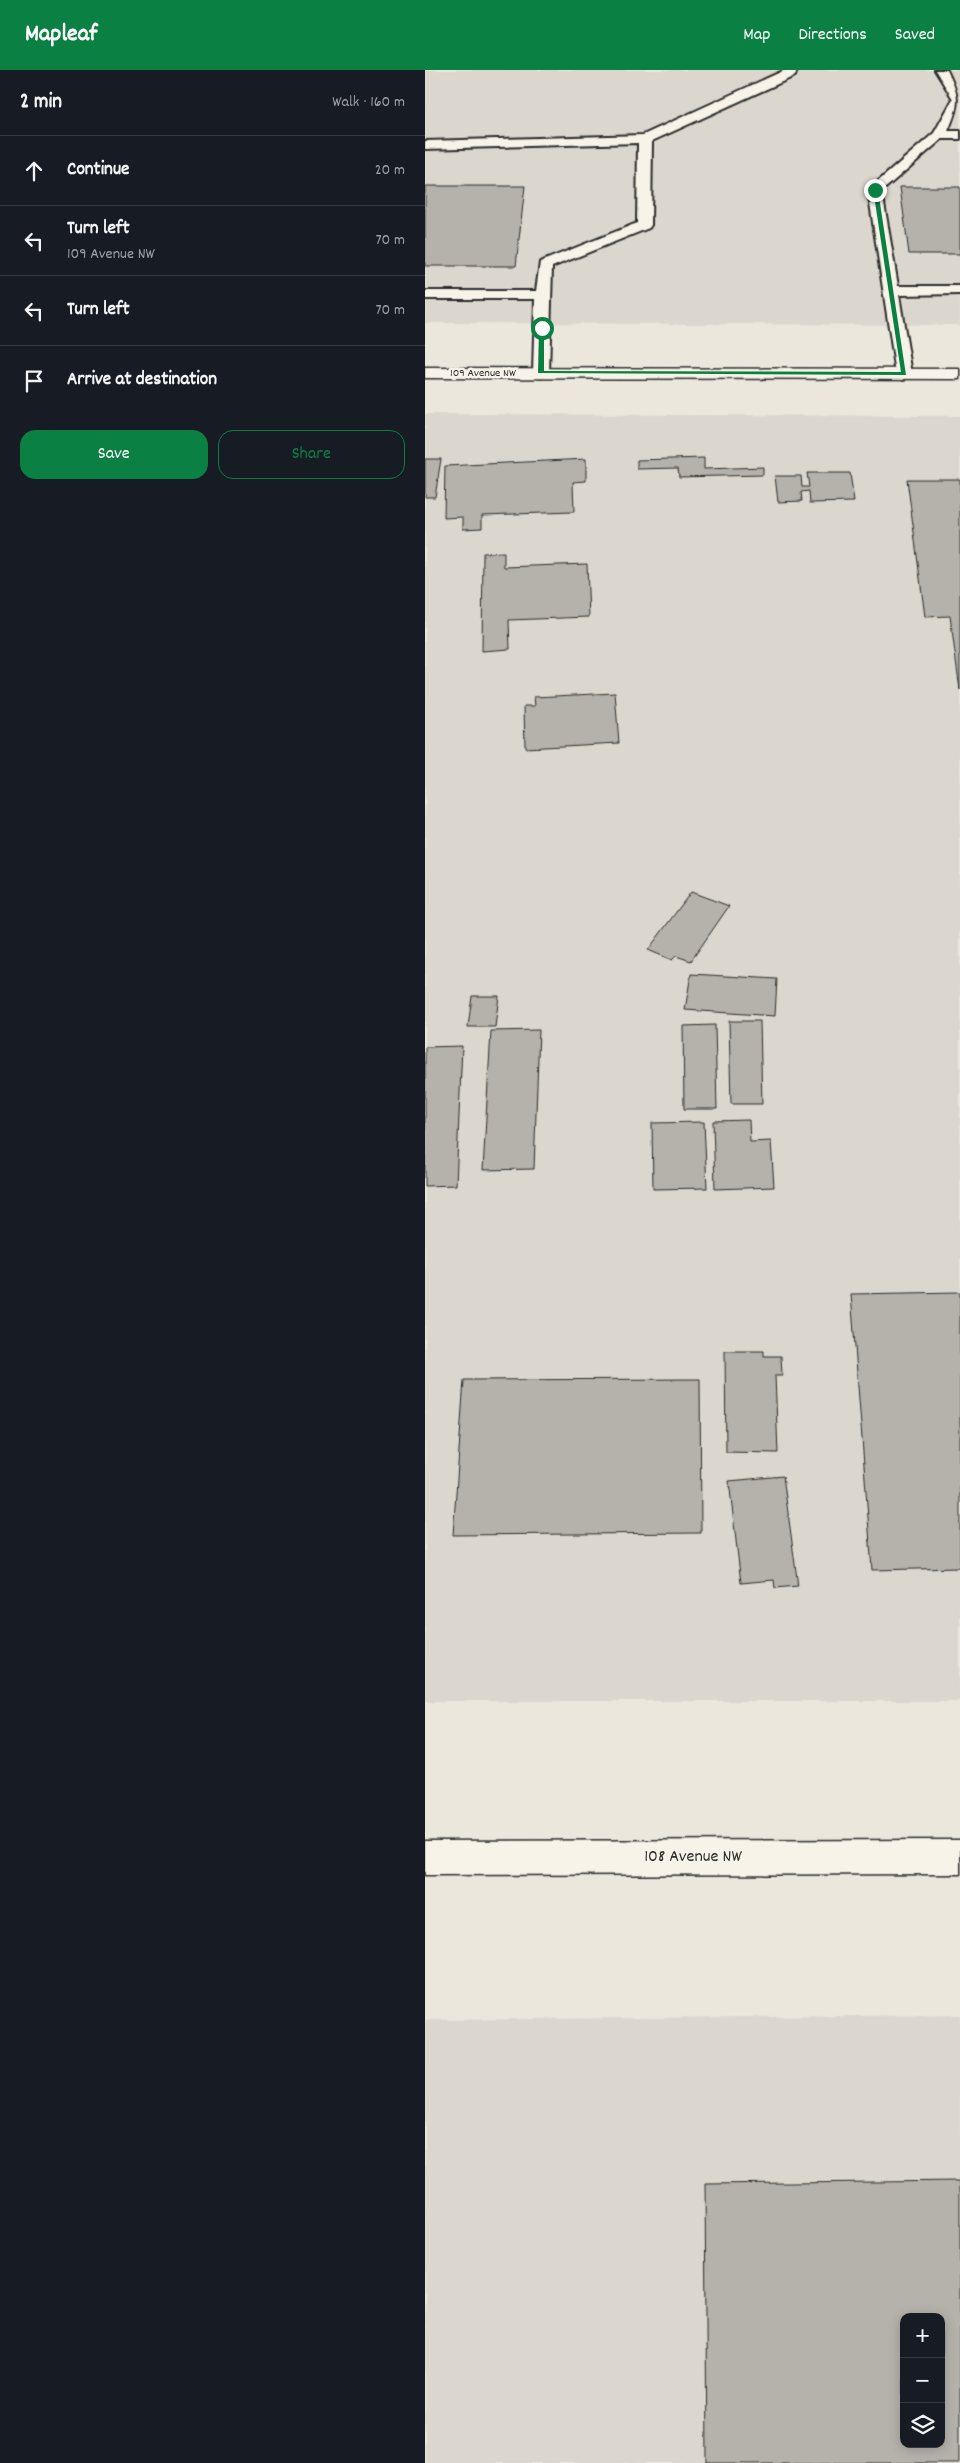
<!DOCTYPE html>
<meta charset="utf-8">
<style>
body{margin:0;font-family:Dekko,sans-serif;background:#242831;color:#f1f3f6}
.controls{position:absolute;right:15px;bottom:15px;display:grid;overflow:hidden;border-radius:10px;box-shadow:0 2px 12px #0003}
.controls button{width:45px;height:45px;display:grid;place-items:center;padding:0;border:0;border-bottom:1px solid #363941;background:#171b24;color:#f1f3f6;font:25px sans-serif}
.stop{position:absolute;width:15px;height:15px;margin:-11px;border:4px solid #0b8043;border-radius:50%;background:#fff}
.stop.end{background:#0b8043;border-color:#fff;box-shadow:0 1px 5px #0008}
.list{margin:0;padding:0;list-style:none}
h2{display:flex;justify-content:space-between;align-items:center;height:65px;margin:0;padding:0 20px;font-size:21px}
h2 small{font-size:16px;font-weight:400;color:#9ea1a6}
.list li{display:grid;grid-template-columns:32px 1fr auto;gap:15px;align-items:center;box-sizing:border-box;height:70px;padding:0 20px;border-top:1px solid #363941}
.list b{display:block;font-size:19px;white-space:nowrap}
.list p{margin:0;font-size:16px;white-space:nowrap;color:#9ea1a6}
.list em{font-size:16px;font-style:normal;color:#9ea1a6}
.actions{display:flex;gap:10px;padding:15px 20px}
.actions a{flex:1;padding:11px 0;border:1px solid #0b8043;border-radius:15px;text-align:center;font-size:18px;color:#0b8043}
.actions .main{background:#0b8043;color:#fff}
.icon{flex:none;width:28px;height:28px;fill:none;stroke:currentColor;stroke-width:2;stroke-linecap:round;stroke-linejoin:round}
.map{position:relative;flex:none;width:535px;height:2393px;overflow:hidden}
header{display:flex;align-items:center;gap:30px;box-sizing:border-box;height:70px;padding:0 25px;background:#0b8043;color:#fff}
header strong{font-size:24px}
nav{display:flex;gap:28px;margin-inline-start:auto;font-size:18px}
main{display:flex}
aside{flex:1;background:#171b24}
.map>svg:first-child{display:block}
.built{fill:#dbd7ce;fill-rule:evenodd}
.building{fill:#b5b2ab;stroke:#2b2b2b;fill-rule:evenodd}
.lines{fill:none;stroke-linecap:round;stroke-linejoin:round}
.service-casing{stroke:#2b2b2b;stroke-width:4}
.minor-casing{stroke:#2b2b2b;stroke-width:3}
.service{fill:#f7f3e8;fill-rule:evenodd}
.minor{fill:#f7f3e8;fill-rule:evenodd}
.route{fill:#0b8043}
.labels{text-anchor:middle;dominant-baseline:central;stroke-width:5;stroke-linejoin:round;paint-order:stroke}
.far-street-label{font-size:12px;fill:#2b2b2b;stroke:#f7f3e8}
.near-street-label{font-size:18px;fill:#2b2b2b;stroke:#f7f3e8}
</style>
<header>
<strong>Mapleaf</strong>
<nav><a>Map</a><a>Directions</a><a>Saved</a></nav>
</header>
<main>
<aside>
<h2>2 min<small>Walk · 160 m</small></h2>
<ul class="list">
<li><svg class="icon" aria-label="ahead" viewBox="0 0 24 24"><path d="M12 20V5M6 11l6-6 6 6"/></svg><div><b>Continue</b></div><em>20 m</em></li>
<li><svg class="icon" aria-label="left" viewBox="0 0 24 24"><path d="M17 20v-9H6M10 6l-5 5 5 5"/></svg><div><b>Turn left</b><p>109 Avenue NW</p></div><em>70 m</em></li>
<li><svg class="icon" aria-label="left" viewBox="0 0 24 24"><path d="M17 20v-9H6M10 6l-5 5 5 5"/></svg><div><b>Turn left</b></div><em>70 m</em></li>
<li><svg class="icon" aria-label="arrive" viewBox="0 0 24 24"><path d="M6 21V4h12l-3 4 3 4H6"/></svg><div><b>Arrive at destination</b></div></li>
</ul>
<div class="actions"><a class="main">Save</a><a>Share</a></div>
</aside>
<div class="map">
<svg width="535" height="2393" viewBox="0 0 535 2393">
<rect width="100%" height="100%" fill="#ebe7dd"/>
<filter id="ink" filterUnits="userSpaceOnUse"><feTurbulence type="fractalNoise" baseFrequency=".02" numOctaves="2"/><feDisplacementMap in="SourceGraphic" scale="10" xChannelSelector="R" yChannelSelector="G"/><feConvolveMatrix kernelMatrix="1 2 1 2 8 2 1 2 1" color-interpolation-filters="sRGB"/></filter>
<g filter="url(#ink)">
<g class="built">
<polygon points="0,0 535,0 535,255 0,253"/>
<polygon points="0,344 535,346 535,1631 0,1631"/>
<path d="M535,1945V2393H0V1950ZM479,2247H516V2374H479Z"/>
</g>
<g class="building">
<polygon points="0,116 100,116 91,196 0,196"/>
<polygon points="475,117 535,117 535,184 484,184"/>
<polygon points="279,388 279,399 338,397 338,405 254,407 253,398 212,399 212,390"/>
<polygon points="0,389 16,389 10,427 0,427"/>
<polygon points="161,389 161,411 148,412 149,442 57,445 57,458 38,459 38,447 19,448 20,396"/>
<polygon points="382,403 425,403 429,432 385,433 384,421 376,422 377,431 353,432 350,406 376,406 377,417 384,417"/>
<polygon points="482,409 535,409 535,620 525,546 500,547"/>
<polygon points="79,482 79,497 162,494 164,547 84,550 85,579 57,581 58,483"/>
<polygon points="190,623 194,673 100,678 99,636 110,636 109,627"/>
<polygon points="266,822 304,836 266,891 251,886 247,890 223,880"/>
<polygon points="266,904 352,909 350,946 260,940"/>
<polygon points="47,926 74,926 70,957 43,957"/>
<polygon points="304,951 335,951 337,1034 306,1034"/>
<polygon points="290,955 292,1039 259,1039 258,956"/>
<polygon points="114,960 109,1099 58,1100 66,961"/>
<polygon points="37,976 31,1115 0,1116 0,977"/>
<polygon points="324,1050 325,1072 346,1071 349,1117 290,1119 288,1051"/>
<polygon points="279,1052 282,1118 228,1119 227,1053"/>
<polygon points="535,1222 535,1498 447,1500 426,1224"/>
<polygon points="300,1281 339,1281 339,1286 356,1286 357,1305 350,1305 353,1383 301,1382"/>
<polygon points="275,1309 276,1463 28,1465 39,1310"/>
<polygon points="358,1406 373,1516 350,1518 349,1510 316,1513 304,1411"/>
<path d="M535,2111V2393H282L280,2114ZM479,2247H516V2374H479Z"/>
</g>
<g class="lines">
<defs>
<g id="service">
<polygon points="360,0 372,0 370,6 227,71 226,155 224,158 127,197 124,303 122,306 116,308 108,303 110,229 0,229 0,221 111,221 115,192 212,153 213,73 0,79 0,71 218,65"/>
<path d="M510,0H522C535,27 535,33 523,61H535V69H517L457,121L473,216H535V224L474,225L487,304L479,309L471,304L443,120L509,63L528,29Z"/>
</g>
<g id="minor">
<polygon points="0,298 535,299 535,309 0,308"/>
<polygon points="535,1770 535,1804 0,1805 0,1771"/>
</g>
</defs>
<use href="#service" class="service-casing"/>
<use href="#minor" class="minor-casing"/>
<use href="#service" class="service"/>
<use href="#minor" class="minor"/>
</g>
</g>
<polygon class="route" points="448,119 453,120 481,305 113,303 114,258 117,256 119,258 119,301 476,302"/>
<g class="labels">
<g class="far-street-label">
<text x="58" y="303">109 Avenue NW</text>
</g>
<g class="near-street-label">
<text x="268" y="1787">108 Avenue NW</text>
</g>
</g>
</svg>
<div class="controls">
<button>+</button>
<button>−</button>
<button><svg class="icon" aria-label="layers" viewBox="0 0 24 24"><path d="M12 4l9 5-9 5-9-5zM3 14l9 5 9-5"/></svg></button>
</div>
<div class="stop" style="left:117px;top:258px"></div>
<div class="stop end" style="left:450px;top:120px"></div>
</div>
</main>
